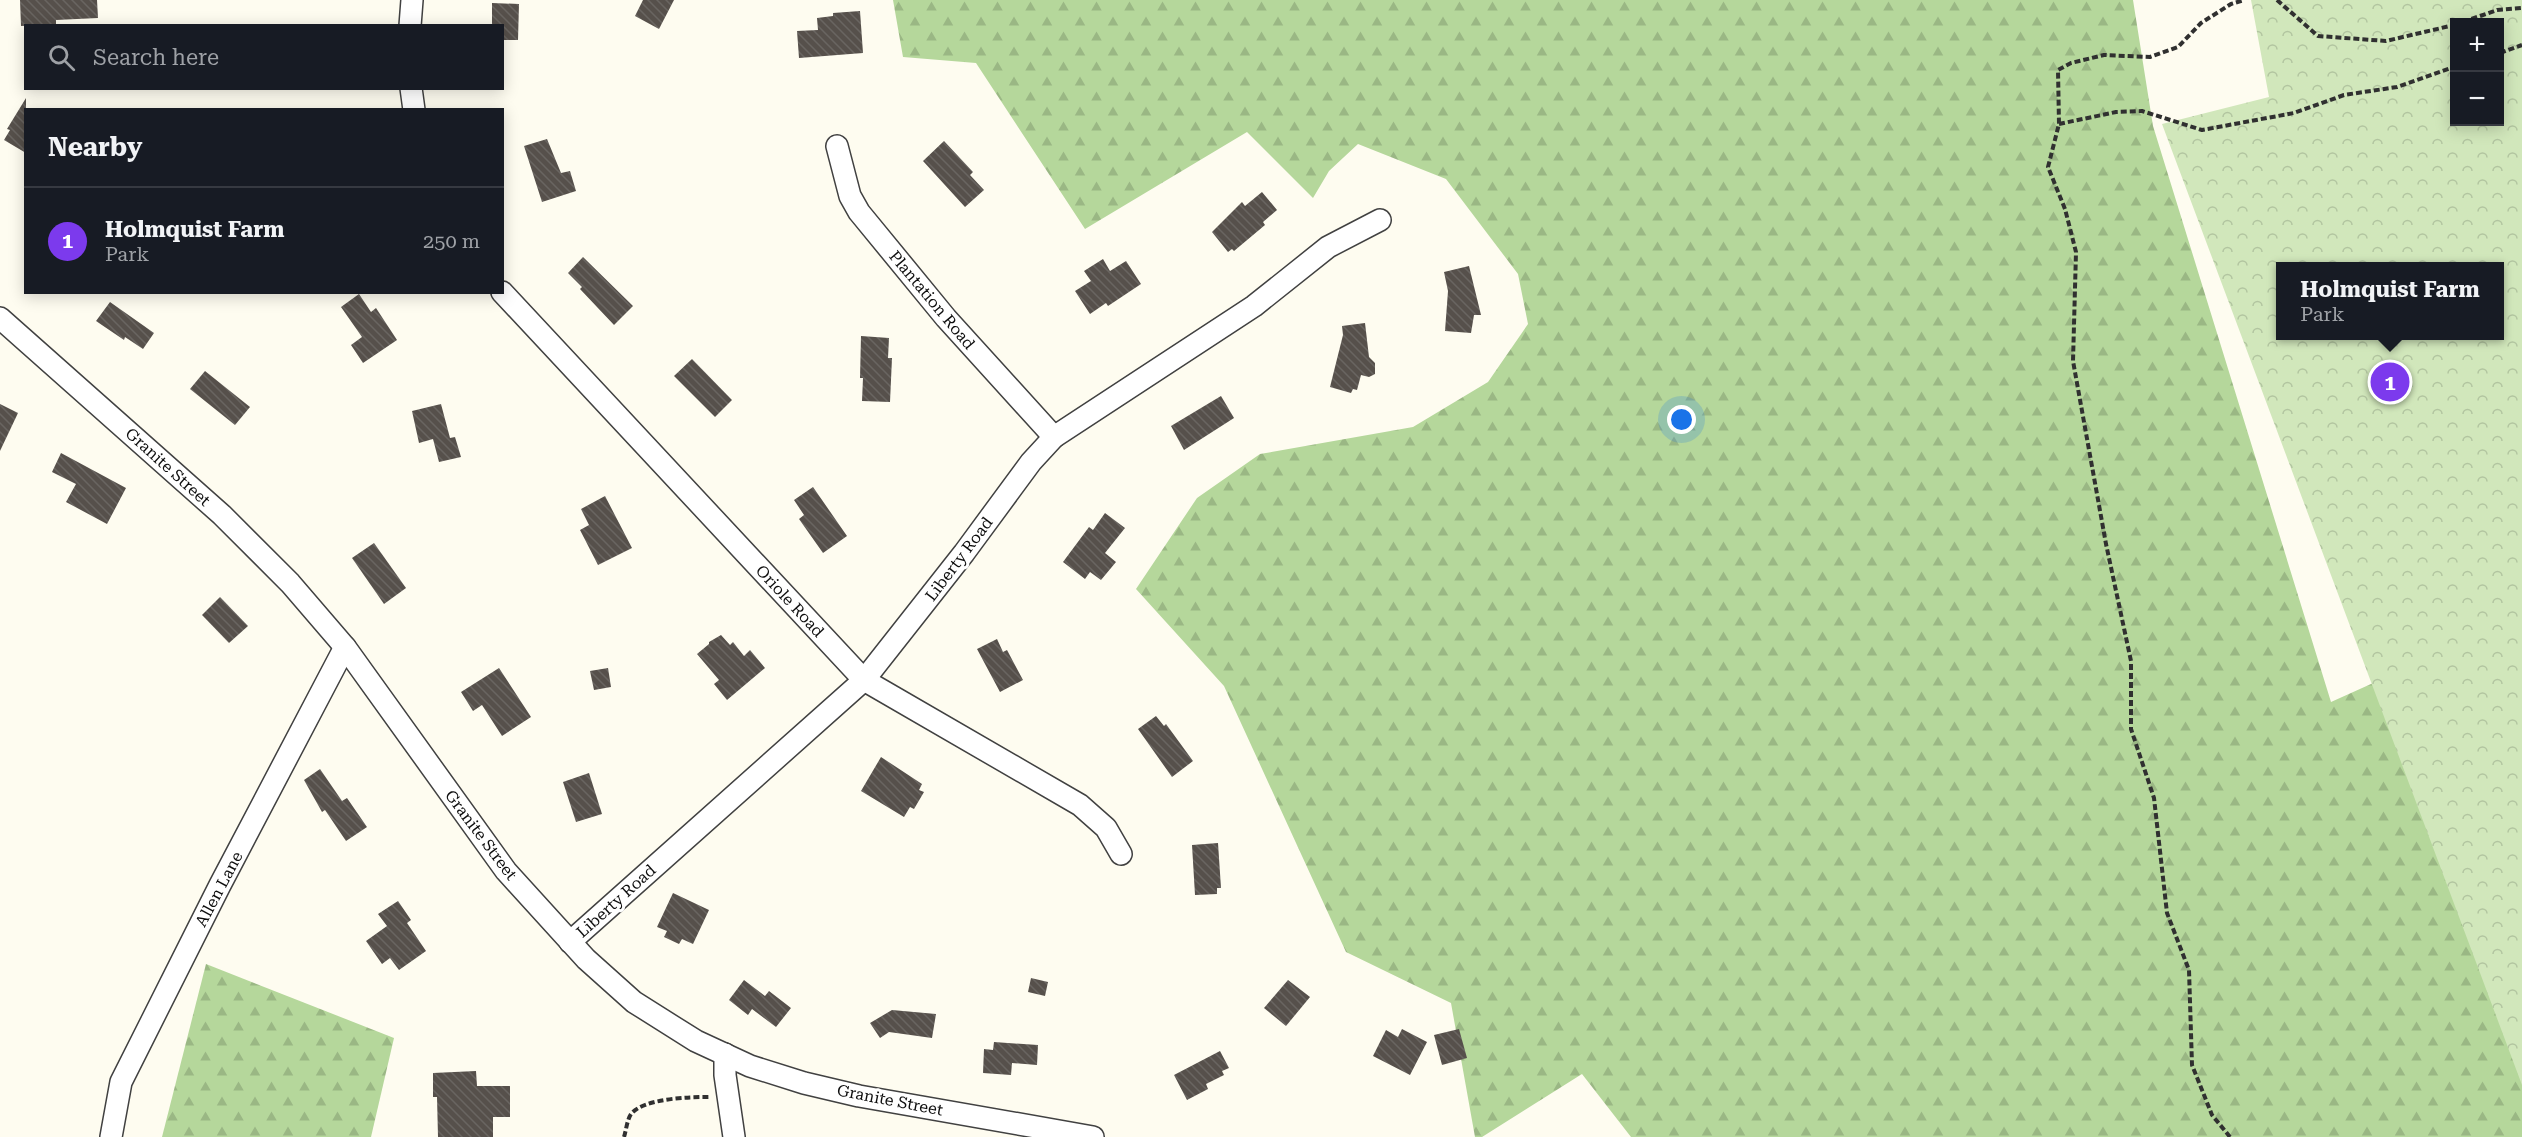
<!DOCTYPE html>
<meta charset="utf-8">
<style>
body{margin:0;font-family:"Roboto Serif",serif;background:#20242c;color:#f1f3f6}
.controls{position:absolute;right:18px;top:18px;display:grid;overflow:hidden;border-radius:0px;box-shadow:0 3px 15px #0003}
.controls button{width:54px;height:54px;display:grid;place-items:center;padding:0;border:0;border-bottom:2px solid #363941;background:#171b24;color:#f1f3f6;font:30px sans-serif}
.you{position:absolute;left:1682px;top:420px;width:21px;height:21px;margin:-15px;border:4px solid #fff;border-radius:50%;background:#1a73e8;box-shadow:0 0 0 9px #1a73e833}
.badge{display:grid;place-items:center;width:39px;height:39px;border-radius:50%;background:#7c3aed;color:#fff;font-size:20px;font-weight:700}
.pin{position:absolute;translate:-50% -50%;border:3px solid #fff;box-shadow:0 2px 6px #0006}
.popup{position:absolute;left:2276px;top:262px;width:228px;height:78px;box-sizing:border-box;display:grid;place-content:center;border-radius:0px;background:#171b24;filter:drop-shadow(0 2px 4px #0005);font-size:20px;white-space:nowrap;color:#9ea1a6}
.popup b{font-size:22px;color:#f1f3f6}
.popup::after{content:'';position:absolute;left:50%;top:100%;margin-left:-12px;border:12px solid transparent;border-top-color:#171b24}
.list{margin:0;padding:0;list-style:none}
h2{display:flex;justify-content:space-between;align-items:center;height:78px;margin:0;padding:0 24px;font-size:26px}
h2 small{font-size:20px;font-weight:400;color:#9ea1a6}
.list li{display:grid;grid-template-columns:39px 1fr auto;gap:18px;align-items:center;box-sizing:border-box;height:108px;padding:0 24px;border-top:2px solid #363941}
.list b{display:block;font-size:22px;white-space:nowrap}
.list p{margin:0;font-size:20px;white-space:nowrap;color:#9ea1a6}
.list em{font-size:20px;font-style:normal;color:#9ea1a6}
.icon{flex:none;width:33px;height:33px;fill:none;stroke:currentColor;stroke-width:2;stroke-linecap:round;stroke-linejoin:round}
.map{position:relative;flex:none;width:2522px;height:1137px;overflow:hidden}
.search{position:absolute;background:#171b24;box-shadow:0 3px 15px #0003;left:24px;top:24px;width:480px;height:66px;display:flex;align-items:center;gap:15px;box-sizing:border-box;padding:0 21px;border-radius:0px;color:#9ea1a6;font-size:22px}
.panel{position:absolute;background:#171b24;box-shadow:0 3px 15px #0003;left:24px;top:108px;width:480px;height:186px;border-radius:0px}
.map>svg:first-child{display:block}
.forest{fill:url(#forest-firs)}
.park{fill:url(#park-crowns);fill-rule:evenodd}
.building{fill:url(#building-back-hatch)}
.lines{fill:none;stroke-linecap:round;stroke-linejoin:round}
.street-casing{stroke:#414141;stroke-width:24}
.path{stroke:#303030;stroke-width:4;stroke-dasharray:6 3;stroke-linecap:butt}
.street{stroke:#fff;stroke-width:21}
.labels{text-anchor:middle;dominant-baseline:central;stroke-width:6;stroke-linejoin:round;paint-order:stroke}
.street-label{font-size:16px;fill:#0e0e0e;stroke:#fff}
</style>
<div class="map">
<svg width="2522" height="1137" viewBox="0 0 2522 1137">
<defs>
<pattern id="forest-firs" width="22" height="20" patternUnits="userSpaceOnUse" patternTransform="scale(1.5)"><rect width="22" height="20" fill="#b5d79b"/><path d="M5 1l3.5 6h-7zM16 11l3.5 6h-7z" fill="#9ab784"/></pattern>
<pattern id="park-crowns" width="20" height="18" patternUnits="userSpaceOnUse" patternTransform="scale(1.5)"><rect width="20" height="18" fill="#d1e7bb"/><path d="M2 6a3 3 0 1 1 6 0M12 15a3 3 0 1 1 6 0" fill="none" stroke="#b2c5a0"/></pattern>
<pattern id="building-back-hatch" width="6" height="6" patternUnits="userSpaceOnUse" patternTransform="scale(1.5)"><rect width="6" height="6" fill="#56504b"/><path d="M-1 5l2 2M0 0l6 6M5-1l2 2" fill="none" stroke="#696561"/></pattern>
</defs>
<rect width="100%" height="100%" fill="#fefcf0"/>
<g class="forest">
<polygon points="893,0 2133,0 2153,126 2331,702 2522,616 2522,1137 1631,1137 1582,1074 1482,1137 1475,1137 1451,1003 1346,952 1224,686 1136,589 1197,498 1260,454 1413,427 1488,382 1528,324 1518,274 1446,179 1358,144 1329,171 1313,198 1247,132 1085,229 976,63 903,57"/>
<polygon points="206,964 394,1038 371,1137 162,1137"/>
</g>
<path class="park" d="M2251,0H2522V1085L2162,124L2269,97ZM2454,22H2500V122H2454ZM2280,266H2500V336H2280Z"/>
<g class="building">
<polygon points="20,0 97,0 98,18 56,20 56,24 21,26"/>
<polygon points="643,0 674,0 659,29 635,16"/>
<polygon points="492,3 519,4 518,40 502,40 502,26 492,26"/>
<polygon points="860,11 863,53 799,58 797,31 818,30 817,18 833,16 833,13"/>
<polygon points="26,98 26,153 4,140 10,130 7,129"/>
<polygon points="547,139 561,173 570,171 576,191 542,202 524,146"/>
<polygon points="944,141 973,172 970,175 984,190 965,207 923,161"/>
<polygon points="1262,192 1277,210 1263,222 1265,225 1234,251 1232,249 1228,252 1212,232 1242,202 1245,206"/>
<polygon points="583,257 633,306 614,325 580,289 582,287 568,273"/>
<polygon points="1103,259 1110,271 1126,261 1141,284 1108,306 1106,303 1090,314 1075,291 1091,281 1084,271"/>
<polygon points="1469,266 1481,315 1474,315 1471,333 1445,331 1448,291 1444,272"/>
<polygon points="359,294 371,312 376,308 397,340 363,363 351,345 362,337 341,307"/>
<polygon points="110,302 154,333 143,349 125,337 124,340 96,321"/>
<polygon points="1365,323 1369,357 1375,363 1375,374 1369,377 1361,375 1357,390 1353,389 1351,393 1330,387 1343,335 1342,326"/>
<polygon points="861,336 889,338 888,358 892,358 890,402 862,401 863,378 860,378"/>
<polygon points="692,359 732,400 715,417 674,376"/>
<polygon points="205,371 250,407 235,425 190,389"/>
<polygon points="1221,396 1234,418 1184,450 1171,426"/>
<polygon points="0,404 18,413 0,451"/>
<polygon points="441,404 450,438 455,437 461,457 439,462 433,439 419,443 412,411"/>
<polygon points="61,453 126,488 107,524 66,502 76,484 52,472"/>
<polygon points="813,487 847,536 823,553 799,519 804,515 794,500"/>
<polygon points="605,496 632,548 598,565 580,530 589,525 581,509"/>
<polygon points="1105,513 1125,528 1105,553 1116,562 1101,580 1090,572 1085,579 1063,562 1089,527 1093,530"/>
<polygon points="374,543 406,588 384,604 352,558"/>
<polygon points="220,597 248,626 229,643 202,615"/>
<polygon points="721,635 730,645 733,642 744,656 750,650 765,668 727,700 714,684 719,680 697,654 709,644 709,642"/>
<polygon points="997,639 1003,652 1007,650 1023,680 1000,692 977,649"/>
<polygon points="499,668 531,717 502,736 482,705 473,711 461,692"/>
<polygon points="608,668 611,687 594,690 590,671"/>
<polygon points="1156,716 1164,726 1166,724 1193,761 1172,777 1138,729"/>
<polygon points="881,757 922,784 919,790 924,792 914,809 910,807 904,817 861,791"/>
<polygon points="320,769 342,801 347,798 367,827 346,841 325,810 322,812 304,780"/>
<polygon points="589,773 602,814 576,822 563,782"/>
<polygon points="1218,843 1221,888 1217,888 1217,894 1195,895 1192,845"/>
<polygon points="673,893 709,910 693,944 682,939 679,944 664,937 667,931 657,927"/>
<polygon points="398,901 411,920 407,923 426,951 399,970 390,958 382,964 366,941 387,926 378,914"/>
<polygon points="1031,978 1048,982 1045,996 1028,992"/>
<polygon points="744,980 765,996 769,991 791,1008 776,1027 752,1009 748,1015 729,1000"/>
<polygon points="1288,980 1310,997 1286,1026 1264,1008"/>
<polygon points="892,1010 936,1014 932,1038 889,1032 880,1038 870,1023"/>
<polygon points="1402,1029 1427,1042 1410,1075 1373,1056 1386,1030 1398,1037"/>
<polygon points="1459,1029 1467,1058 1442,1065 1434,1035"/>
<polygon points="994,1042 1038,1045 1037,1065 1012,1063 1011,1075 983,1073 984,1049 993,1050"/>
<polygon points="1220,1051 1229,1068 1222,1071 1224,1075 1206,1084 1208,1089 1187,1100 1174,1075"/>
<polygon points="476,1071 477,1086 510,1086 510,1117 493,1117 493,1137 438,1137 437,1097 433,1097 433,1073"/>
</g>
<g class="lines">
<defs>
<g id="street">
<polyline points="410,26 412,0"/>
<polyline points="411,88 414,110"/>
<polyline points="837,146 850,196 859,212 946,318 1054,437"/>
<polyline points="502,292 864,680 1080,805 1106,828 1121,854"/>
<polyline points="0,318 222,515 290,583 345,647 506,871 586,959 634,1002 696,1041 750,1066 804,1083 859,1096 1093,1137"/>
<polyline points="570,942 864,680 964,553 1031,462 1054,437 1254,306 1328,247 1380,220"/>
<polyline points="725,1054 725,1075 734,1137"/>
<polyline points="111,1137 121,1082 220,885 345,647"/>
</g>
</defs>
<use href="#street" class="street-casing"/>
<g class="path">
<polyline points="2277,0 2318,36 2386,41 2454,25"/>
<polyline points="2463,22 2497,10 2522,8"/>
<polyline points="2500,53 2522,45"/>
<polyline points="2059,124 2116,112 2142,111 2202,130 2294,113 2344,95 2397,87 2454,67"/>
<path d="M624,1137C626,1131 627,1120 631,1114C644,1098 690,1097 709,1097"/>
<polyline points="2230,1137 2212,1115 2192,1065 2189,970 2167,913 2154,798 2131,729 2131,661 2106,544 2073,361 2076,252 2065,209 2048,167 2059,124 2058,70 2071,63 2104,55 2150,57 2178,47 2201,23 2231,4 2244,0"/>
</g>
<use href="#street" class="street"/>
</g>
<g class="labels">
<g class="street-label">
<text transform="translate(932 300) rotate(50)">Plantation Road</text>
<text transform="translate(168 467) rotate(42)">Granite Street</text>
<text transform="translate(959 559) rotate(-53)">Liberty Road</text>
<text transform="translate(790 601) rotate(47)">Oriole Road</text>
<text transform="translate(481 835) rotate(53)">Granite Street</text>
<text transform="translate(219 889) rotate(-62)">Allen Lane</text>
<text transform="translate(616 901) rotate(-42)">Liberty Road</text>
<text transform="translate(890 1100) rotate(11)">Granite Street</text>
</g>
</g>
</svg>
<div class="controls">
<button>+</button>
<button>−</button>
</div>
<div class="you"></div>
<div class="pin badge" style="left:2390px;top:382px">1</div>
<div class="popup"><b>Holmquist Farm</b>Park</div>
<div class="search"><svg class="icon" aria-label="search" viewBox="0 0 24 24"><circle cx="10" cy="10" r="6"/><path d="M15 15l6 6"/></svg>Search here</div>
<section class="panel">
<h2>Nearby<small></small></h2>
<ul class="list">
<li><span class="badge">1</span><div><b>Holmquist Farm</b><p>Park</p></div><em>250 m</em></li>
</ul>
</section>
</div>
